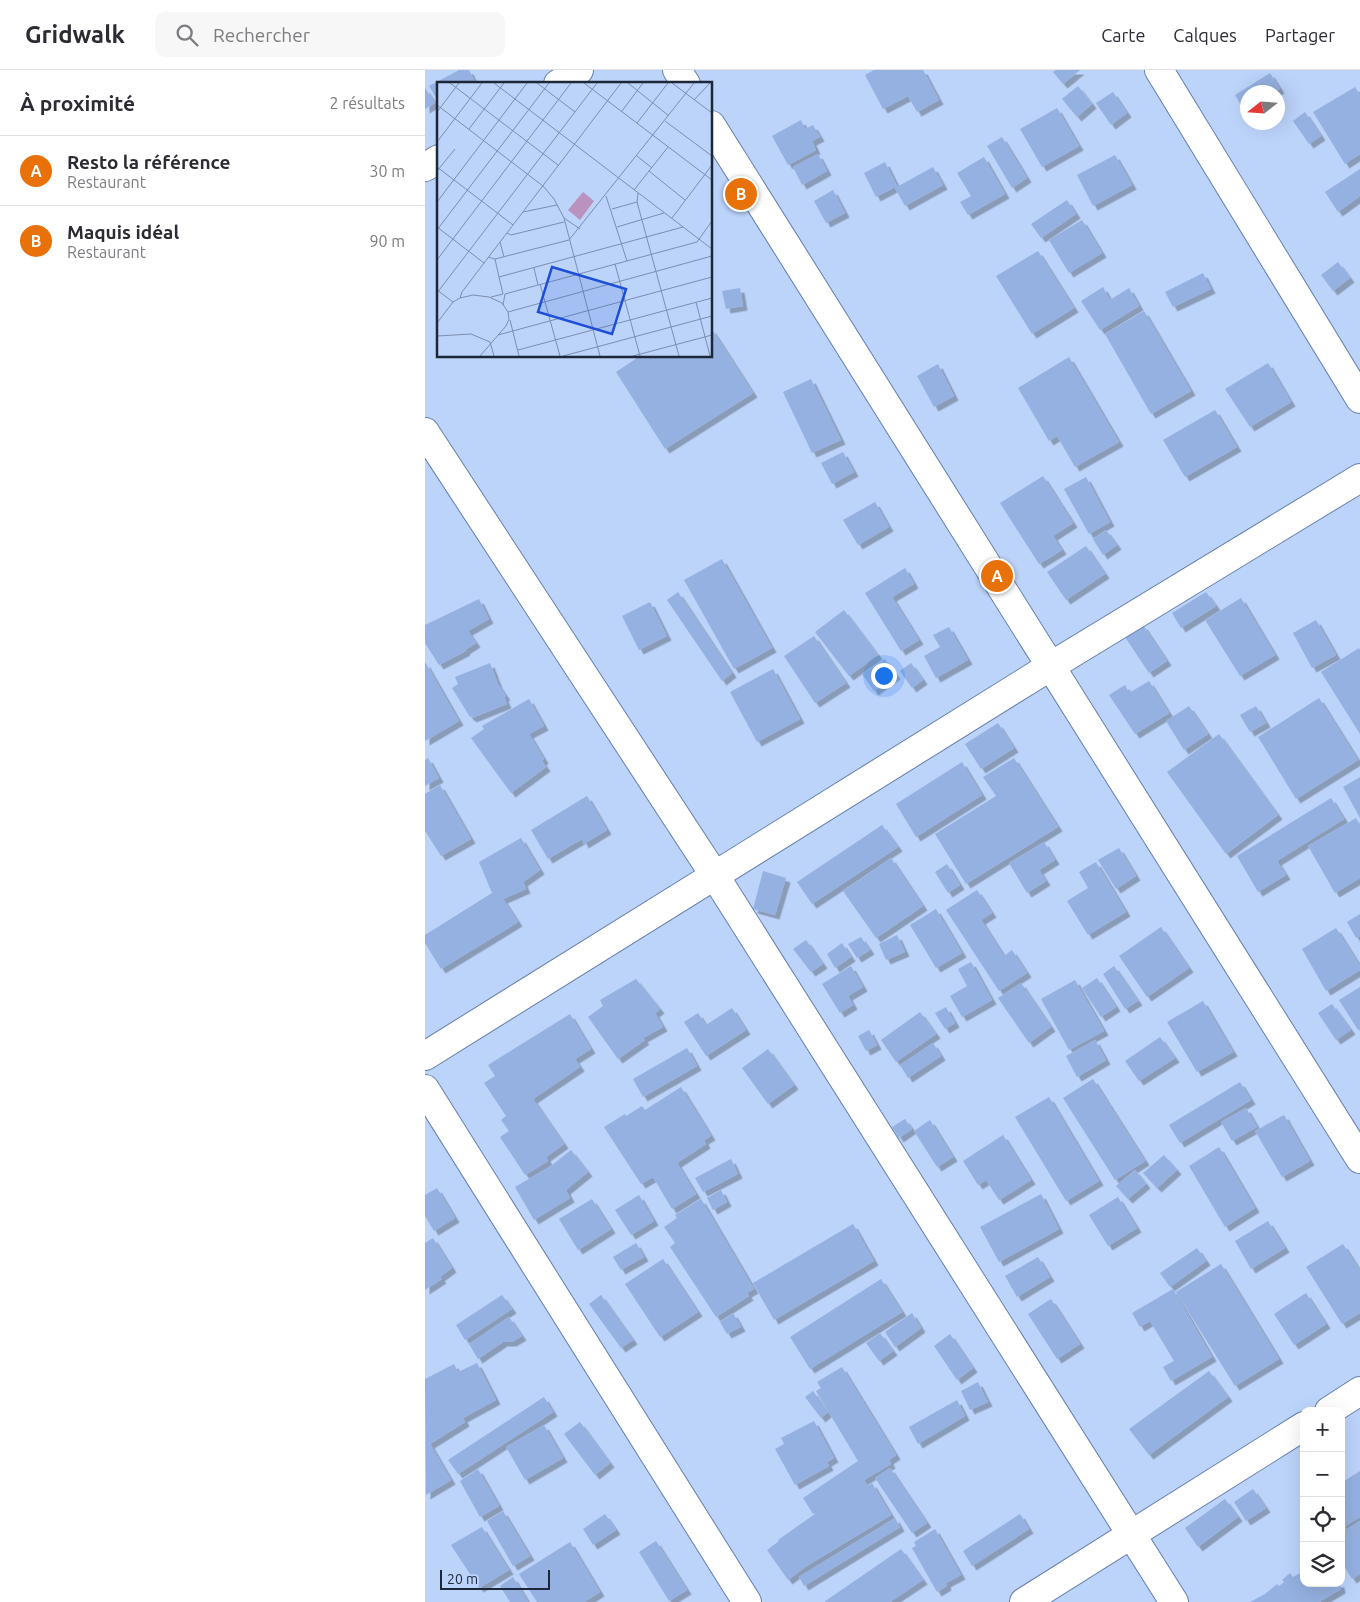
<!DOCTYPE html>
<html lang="fr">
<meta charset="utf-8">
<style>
body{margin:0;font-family:Ubuntu,sans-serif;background:#f7f7f7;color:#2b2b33}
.controls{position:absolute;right:15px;bottom:15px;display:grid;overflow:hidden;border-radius:10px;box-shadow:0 5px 20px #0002}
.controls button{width:45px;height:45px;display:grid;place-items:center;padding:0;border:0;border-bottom:1px solid #e1e1e2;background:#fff;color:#2b2b33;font:25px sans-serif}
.compass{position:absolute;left:815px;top:15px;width:45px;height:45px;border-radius:50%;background:#fff;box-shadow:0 5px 20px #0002;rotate:253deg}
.scale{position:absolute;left:15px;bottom:12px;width:110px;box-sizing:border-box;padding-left:5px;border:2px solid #1d273a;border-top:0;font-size:14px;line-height:18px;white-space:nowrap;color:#1d273a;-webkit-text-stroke:4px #bcd3fa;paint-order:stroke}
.you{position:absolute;left:458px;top:605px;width:18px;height:18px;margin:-12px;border:4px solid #fff;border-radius:50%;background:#1a73e8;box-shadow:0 0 0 8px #1a73e833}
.badge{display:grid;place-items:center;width:32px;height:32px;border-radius:50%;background:#7c3aed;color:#fff;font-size:16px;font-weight:700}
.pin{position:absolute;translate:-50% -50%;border:2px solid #fff;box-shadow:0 1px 5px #0006}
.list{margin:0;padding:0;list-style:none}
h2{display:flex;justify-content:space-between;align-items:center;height:65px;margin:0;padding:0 20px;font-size:21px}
h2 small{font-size:16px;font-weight:400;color:#7c7c81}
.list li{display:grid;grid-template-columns:32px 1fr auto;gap:15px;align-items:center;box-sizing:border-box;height:70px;padding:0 20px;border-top:1px solid #e1e1e2}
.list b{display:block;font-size:19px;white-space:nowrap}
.list p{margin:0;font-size:16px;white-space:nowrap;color:#7c7c81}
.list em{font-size:16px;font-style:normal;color:#7c7c81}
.icon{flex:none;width:28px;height:28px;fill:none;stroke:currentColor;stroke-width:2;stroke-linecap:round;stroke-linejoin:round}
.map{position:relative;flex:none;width:935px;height:1532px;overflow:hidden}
header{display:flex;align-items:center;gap:30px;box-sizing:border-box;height:70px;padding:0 25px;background:#fff;border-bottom:1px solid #e1e1e2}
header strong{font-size:24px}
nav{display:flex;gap:28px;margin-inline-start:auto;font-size:18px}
.search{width:350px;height:45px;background:#f7f7f7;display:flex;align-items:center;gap:12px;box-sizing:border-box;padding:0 18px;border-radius:10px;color:#7c7c81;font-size:19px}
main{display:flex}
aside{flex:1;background:#fff}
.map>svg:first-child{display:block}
.building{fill:#95b1e1;filter:url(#shadow)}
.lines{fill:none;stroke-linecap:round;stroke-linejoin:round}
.minor-casing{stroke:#657fac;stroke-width:30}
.minor{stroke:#fff;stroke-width:28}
.inset-road{fill:none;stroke:#7c8ead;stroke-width:1}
.view{fill:#1d4ed8;fill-opacity:0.15;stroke:#1d4ed8;stroke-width:2.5}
.inset-edge{fill:none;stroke:#1d273a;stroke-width:2.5}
</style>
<header>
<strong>Gridwalk</strong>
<div class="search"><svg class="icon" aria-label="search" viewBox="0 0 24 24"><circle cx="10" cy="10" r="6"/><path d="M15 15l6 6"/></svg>Rechercher</div>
<nav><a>Carte</a><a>Calques</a><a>Partager</a></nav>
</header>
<main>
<aside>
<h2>À proximité<small>2 résultats</small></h2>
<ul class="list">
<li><span class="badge" style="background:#e8710a">A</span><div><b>Resto la référence</b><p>Restaurant</p></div><em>30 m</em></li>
<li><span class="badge" style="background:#e8710a">B</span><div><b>Maquis idéal</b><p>Restaurant</p></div><em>90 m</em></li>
</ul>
</aside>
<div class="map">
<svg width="935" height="1532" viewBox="0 0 935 1532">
<defs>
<filter id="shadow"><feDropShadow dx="4.5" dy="4.5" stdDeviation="0" flood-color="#0004"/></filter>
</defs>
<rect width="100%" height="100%" fill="#bcd3fa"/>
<g class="building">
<polygon points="34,0 44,0 50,12 46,14 14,14 14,33 4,16"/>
<polygon points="449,0 498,0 514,30 492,42 483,26 458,39 440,5"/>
<polygon points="631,0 655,0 638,14 628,2"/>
<polygon points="845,3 855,19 849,22 822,22 822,39 819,41 810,25"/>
<polygon points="653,16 667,34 652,47 637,29"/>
<polygon points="930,17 935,25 935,84 920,94 888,42"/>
<polygon points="0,18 10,33 0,39"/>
<polygon points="688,22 702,43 686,55 671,33"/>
<polygon points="632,38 654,76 617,97 595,59"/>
<polygon points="880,42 896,66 884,74 868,51"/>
<polygon points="376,50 380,59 388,55 395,67 387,71 391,80 363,95 347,66"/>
<polygon points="577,67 602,108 587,118 562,76"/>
<polygon points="393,84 402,101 377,115 368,97"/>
<polygon points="690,85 707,115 668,136 652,105"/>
<polygon points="559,87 580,124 543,145 535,132 546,126 532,103"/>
<polygon points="460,92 472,116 451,127 439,103"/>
<polygon points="508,97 518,115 480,136 470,118"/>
<polygon points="935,99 935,126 913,142 900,122"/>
<polygon points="408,120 420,143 401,153 389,131"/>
<polygon points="642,130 651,144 616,168 606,154"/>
<polygon points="657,150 677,183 644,203 624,170"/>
<polygon points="613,181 649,238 607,264 571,206"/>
<polygon points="913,192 925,208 908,221 896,205"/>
<polygon points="778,203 786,219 748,237 740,222"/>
<polygon points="678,217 685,230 704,218 714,236 675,260 656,231"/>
<polygon points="315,218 318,236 301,239 297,221"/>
<polygon points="719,241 766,321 726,344 680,264"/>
<polygon points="286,258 328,323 240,379 191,302 215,286 286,286"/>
<polygon points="644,287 694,372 650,397 632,366 624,371 593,318"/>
<polygon points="843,293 866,332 825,357 800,319"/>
<polygon points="513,294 529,326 509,337 492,306"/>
<polygon points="386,309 416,370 387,383 358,322"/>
<polygon points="790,340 812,377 760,407 738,370"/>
<polygon points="418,382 429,402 407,414 396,393"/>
<polygon points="618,406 648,453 628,466 637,480 614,494 575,433"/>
<polygon points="661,407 685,452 664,464 639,419"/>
<polygon points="450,432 464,457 433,475 418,450"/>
<polygon points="681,460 692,475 678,485 668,469"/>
<polygon points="661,476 680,504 641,530 622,502"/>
<polygon points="297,489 347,578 309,599 259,510"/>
<polygon points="480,498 489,514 467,527 494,570 476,581 440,523"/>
<polygon points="253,522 307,603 297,611 242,530"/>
<polygon points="781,522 791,536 756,558 747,543"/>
<polygon points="816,528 850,585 815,606 780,550"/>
<polygon points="54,529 64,549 43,561 51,573 40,580 41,581 14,595 0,573 0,555"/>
<polygon points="225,532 242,566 214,580 197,546"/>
<polygon points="419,540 453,585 424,606 390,562"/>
<polygon points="891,550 911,585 887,598 868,563"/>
<polygon points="718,555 742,591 724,603 700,567"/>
<polygon points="524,557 543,590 511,608 499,586 515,577 508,565"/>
<polygon points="389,566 421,613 390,633 359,586"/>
<polygon points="934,578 935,580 935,664 896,602"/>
<polygon points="460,589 471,605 449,621 437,604"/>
<polygon points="0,592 34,651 0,671"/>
<polygon points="65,593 73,614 81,626 79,627 82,634 47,648 46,646 45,647 27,618 33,614 30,607"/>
<polygon points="486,593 498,610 487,618 475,601"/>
<polygon points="348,599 375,649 332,672 305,622"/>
<polygon points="724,611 744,643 710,664 684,625 700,615 704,623"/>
<polygon points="894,628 933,690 871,729 833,667"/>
<polygon points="104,629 119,656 104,664 119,689 117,691 121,697 86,723 46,668 59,659 57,656"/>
<polygon points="764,636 783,664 759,680 741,651"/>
<polygon points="831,636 841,653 825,662 815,645"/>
<polygon points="573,653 589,678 556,699 540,674"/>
<polygon points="794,664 853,745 801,784 742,702"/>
<polygon points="3,688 14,708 0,716 0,690"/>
<polygon points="589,688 633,757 541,814 510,764 571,726 558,707"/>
<polygon points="537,692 557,725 491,767 471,734"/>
<polygon points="935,707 935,748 918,717"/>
<polygon points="15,715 46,769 16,786 0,761 0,724"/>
<polygon points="162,726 182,760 159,774 157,769 123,789 106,760"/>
<polygon points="906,728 919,749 852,791 861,805 833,822 812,786"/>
<polygon points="931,748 935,755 935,808 910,823 883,776"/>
<polygon points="457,755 473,777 387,834 372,812"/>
<polygon points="96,768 115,800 98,812 101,819 78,829 93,852 16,899 0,873 0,865 67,823 54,792"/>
<polygon points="619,772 630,790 614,800 621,811 602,823 584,793"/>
<polygon points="694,778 711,806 691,819 673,790"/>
<polygon points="466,788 498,836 451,868 418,821"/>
<polygon points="671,792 701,842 663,865 642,831 663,818 654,802"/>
<polygon points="522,794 535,815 523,823 510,802"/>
<polygon points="338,801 361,808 350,845 328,839"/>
<polygon points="552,820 567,843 556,850 579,886 587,880 602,903 574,921 521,840"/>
<polygon points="511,839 537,883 511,898 485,855"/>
<polygon points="935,844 935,866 931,868 922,852"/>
<polygon points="736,857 764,898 722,927 694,886"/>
<polygon points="911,858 935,896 935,900 901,921 877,879"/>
<polygon points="472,865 480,882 461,890 454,874"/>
<polygon points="436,867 445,880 432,888 423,874"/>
<polygon points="381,870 398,894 386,902 368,879"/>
<polygon points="417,873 426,887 410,898 402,884"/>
<polygon points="546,892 567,930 537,947 525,926 542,916 533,899"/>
<polygon points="426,896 438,917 423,926 428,935 415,943 397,914"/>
<polygon points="689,896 713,931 700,939 678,904"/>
<polygon points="672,908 691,937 676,947 657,918"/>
<polygon points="211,909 235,939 230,943 238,957 218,968 220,970 193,989 163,947 178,936 175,930"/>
<polygon points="650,910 679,961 644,980 616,929"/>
<polygon points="596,913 626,957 604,973 573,928"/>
<polygon points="935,917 935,959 933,960 914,930"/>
<polygon points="778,931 808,982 772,1002 742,952"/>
<polygon points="907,934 926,960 911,970 893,943"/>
<polygon points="521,937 530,953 520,959 510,943"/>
<polygon points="307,938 321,960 281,986 259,952 273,943 281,955"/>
<polygon points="495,942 511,964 471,992 456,970"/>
<polygon points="145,944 166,979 150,989 155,997 108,1029 139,1074 121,1087 123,1091 100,1105 75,1067 84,1061 76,1050 81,1046 59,1013 70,1006 63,995"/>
<polygon points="444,960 452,975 441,981 433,966"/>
<polygon points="735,967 750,988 714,1011 700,991"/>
<polygon points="670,970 681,990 652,1007 641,986"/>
<polygon points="508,973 516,986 483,1008 475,995"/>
<polygon points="262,978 272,996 218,1027 208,1009"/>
<polygon points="343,979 369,1015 343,1034 317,998"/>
<polygon points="668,1009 720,1091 690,1110 638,1028"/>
<polygon points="815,1012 826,1030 755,1073 744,1055"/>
<polygon points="256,1017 286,1066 279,1070 281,1074 252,1093 271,1124 247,1139 228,1107 216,1114 179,1057 200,1044 201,1046 217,1036 220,1040"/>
<polygon points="624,1027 674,1111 641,1131 590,1047"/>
<polygon points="821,1038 832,1057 807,1071 796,1052"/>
<polygon points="859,1045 885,1091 857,1107 830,1061"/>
<polygon points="480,1049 487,1059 474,1068 467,1057"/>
<polygon points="505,1050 528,1087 512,1097 489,1061"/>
<polygon points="578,1065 606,1110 574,1130 561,1110 553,1115 538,1091"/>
<polygon points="794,1077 830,1138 800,1157 764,1096"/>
<polygon points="146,1080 163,1102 141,1120 145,1128 109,1150 90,1117 126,1096"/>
<polygon points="739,1085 752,1100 732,1118 718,1103"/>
<polygon points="306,1089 313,1104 278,1122 270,1108"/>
<polygon points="710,1100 721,1114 703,1129 691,1116"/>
<polygon points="12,1118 30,1148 9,1161 0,1146 0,1125"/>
<polygon points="296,1120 302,1132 288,1140 282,1128"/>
<polygon points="616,1124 634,1159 574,1192 555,1157"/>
<polygon points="214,1125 229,1151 206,1165 190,1140"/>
<polygon points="693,1127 712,1158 683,1176 664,1145"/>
<polygon points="167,1129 186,1159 153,1180 134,1149"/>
<polygon points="276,1129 329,1219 322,1223 324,1226 291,1247 245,1177 250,1173 239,1157 252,1148 250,1145"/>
<polygon points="843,1151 860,1178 826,1199 810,1171"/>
<polygon points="428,1154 449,1191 349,1250 328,1213"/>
<polygon points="8,1168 27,1198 15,1207 17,1209 0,1220 0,1173"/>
<polygon points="211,1173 219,1187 196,1200 188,1187"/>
<polygon points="918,1174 935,1201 935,1243 917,1254 881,1197"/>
<polygon points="772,1178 781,1191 745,1217 735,1203"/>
<polygon points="613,1187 625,1207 592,1227 580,1206"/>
<polygon points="238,1189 273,1242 235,1267 200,1214"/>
<polygon points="796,1194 854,1289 810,1316 751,1222"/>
<polygon points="456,1209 477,1242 385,1299 365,1267"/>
<polygon points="748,1219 787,1287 746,1311 738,1297 749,1291 725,1251 715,1257 707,1243"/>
<polygon points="881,1223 901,1254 869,1275 849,1244"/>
<polygon points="77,1225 87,1239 40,1270 31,1255"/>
<polygon points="176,1225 208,1270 196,1278 164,1234"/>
<polygon points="626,1229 655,1274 632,1289 603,1244"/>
<polygon points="308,1243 316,1257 302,1264 295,1252"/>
<polygon points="487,1243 496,1258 470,1277 460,1262"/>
<polygon points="84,1247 97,1266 87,1272 78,1272 53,1289 44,1274"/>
<polygon points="455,1263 468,1281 454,1291 441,1273"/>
<polygon points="525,1264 548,1298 532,1310 509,1276"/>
<polygon points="52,1293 71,1330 38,1348 40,1352 5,1374 26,1410 1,1425 0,1309 29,1294 33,1302"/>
<polygon points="417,1297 471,1385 464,1390 466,1394 439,1410 443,1416 447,1413 466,1445 380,1497 363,1510 342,1480 354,1471 353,1470 404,1434 388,1444 378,1428 433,1391 391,1321 396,1318 392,1312"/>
<polygon points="784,1301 803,1327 724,1385 704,1359"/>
<polygon points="553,1312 563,1332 545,1340 536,1321"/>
<polygon points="388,1321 403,1342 396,1348 380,1327"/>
<polygon points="119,1327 128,1342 33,1404 23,1390"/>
<polygon points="532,1330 540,1346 493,1374 484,1357"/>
<polygon points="389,1351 409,1388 402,1392 404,1396 370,1415 350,1379 359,1374 356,1368"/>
<polygon points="155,1352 185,1393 170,1405 139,1364"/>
<polygon points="119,1355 138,1388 100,1410 81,1377"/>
<polygon points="465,1398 502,1453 487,1463 450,1408"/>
<polygon points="53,1399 74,1436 55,1447 35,1411"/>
<polygon points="935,1401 935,1447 916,1458 916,1413"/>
<polygon points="828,1419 841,1438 821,1451 809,1432"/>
<polygon points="800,1429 813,1447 773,1477 760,1458"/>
<polygon points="78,1441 105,1486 88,1496 62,1451"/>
<polygon points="180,1444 191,1460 168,1475 158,1459"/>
<polygon points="595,1444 604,1459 547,1496 538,1481"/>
<polygon points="470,1448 475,1457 379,1516 374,1507"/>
<polygon points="935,1451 935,1504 927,1509 916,1491 916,1463"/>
<polygon points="57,1457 84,1500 54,1518 26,1475"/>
<polygon points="510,1459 536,1505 521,1513 522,1516 512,1522 487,1478 491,1476 489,1472"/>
<polygon points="231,1471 262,1520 244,1531 214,1482"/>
<polygon points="145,1472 175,1522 159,1532 112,1532 94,1504"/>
<polygon points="476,1479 498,1510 465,1532 399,1532"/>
<polygon points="879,1501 879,1513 915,1513 916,1519 894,1532 825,1532 840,1524 852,1514 854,1516 859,1512 857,1510 865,1503 868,1507"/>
<polygon points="88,1507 103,1532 85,1532 75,1516"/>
</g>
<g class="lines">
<defs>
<g id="minor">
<polyline points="252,0 261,14"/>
<polyline points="734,0 935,329"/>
<polyline points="133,14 154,0"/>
<polyline points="286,55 935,1089"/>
<polyline points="0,97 14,89"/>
<polyline points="0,362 290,806 749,1532"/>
<polyline points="0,986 626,596 935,408"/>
<polyline points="0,1019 322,1532"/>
<polyline points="904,1341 935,1321"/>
<polyline points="599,1532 879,1356"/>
</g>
</defs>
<use href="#minor" class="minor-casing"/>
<use href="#minor" class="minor"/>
</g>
<g transform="translate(12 12)">
<rect width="275" height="275" fill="#bcd3fa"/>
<path d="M146,110L157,119L143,138L131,128Z" fill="#ba92c0"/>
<path class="inset-road" d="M13,1L121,83M57,1L275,167M100,1L138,30M147,1L275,98M191,1L232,34M235,1L275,31M257,18L273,1M0,23L106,104L117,117L127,136L163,274M185,29L206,1M0,30L22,1M228,39L275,74M200,41L231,1M32,47L67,1M0,60L45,1M200,74L215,86M0,85L76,143M0,89L18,67M212,89L248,118M197,108L231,65M201,111L200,120L242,274M169,114L190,179M0,120L90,1M175,127L200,120M86,130L120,123M127,136L143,147M235,136L275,83M0,145L47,181M180,145L227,131M0,148L112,1M70,151L74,153L127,140M63,160L67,175M51,175L58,177L132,158L257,1M58,177L62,195L246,145M0,178L134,1M178,182L203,274M97,186L101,203M103,202L123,274M0,208L16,220M0,211L160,1M54,215L66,212L62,195M259,220L273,274M66,223L68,212L260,160L275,139M71,230L275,174M73,238L82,274M0,241L16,220L23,216M61,253L275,195M0,254L34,252L53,260L57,274M81,268L275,216M43,274L69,244L72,237L71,230L65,221L52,215L36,213L23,216L25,210L184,1M126,274L275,234M196,274L275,253"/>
<path class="view" d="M115,185L189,207L175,252L101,230Z"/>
<rect width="275" height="275" class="inset-edge"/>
</g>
</svg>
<div class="controls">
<button>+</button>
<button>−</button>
<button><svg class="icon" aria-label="locate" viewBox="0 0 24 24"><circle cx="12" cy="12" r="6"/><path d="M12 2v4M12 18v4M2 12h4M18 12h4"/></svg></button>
<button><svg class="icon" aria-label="layers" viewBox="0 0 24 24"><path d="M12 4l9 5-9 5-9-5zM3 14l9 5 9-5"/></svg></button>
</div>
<svg class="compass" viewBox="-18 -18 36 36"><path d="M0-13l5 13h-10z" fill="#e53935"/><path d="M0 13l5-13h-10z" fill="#7c7c81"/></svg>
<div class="scale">20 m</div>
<div class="you"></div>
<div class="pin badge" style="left:572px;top:506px;background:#e8710a">A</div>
<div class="pin badge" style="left:316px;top:124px;background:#e8710a">B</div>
</div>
</main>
